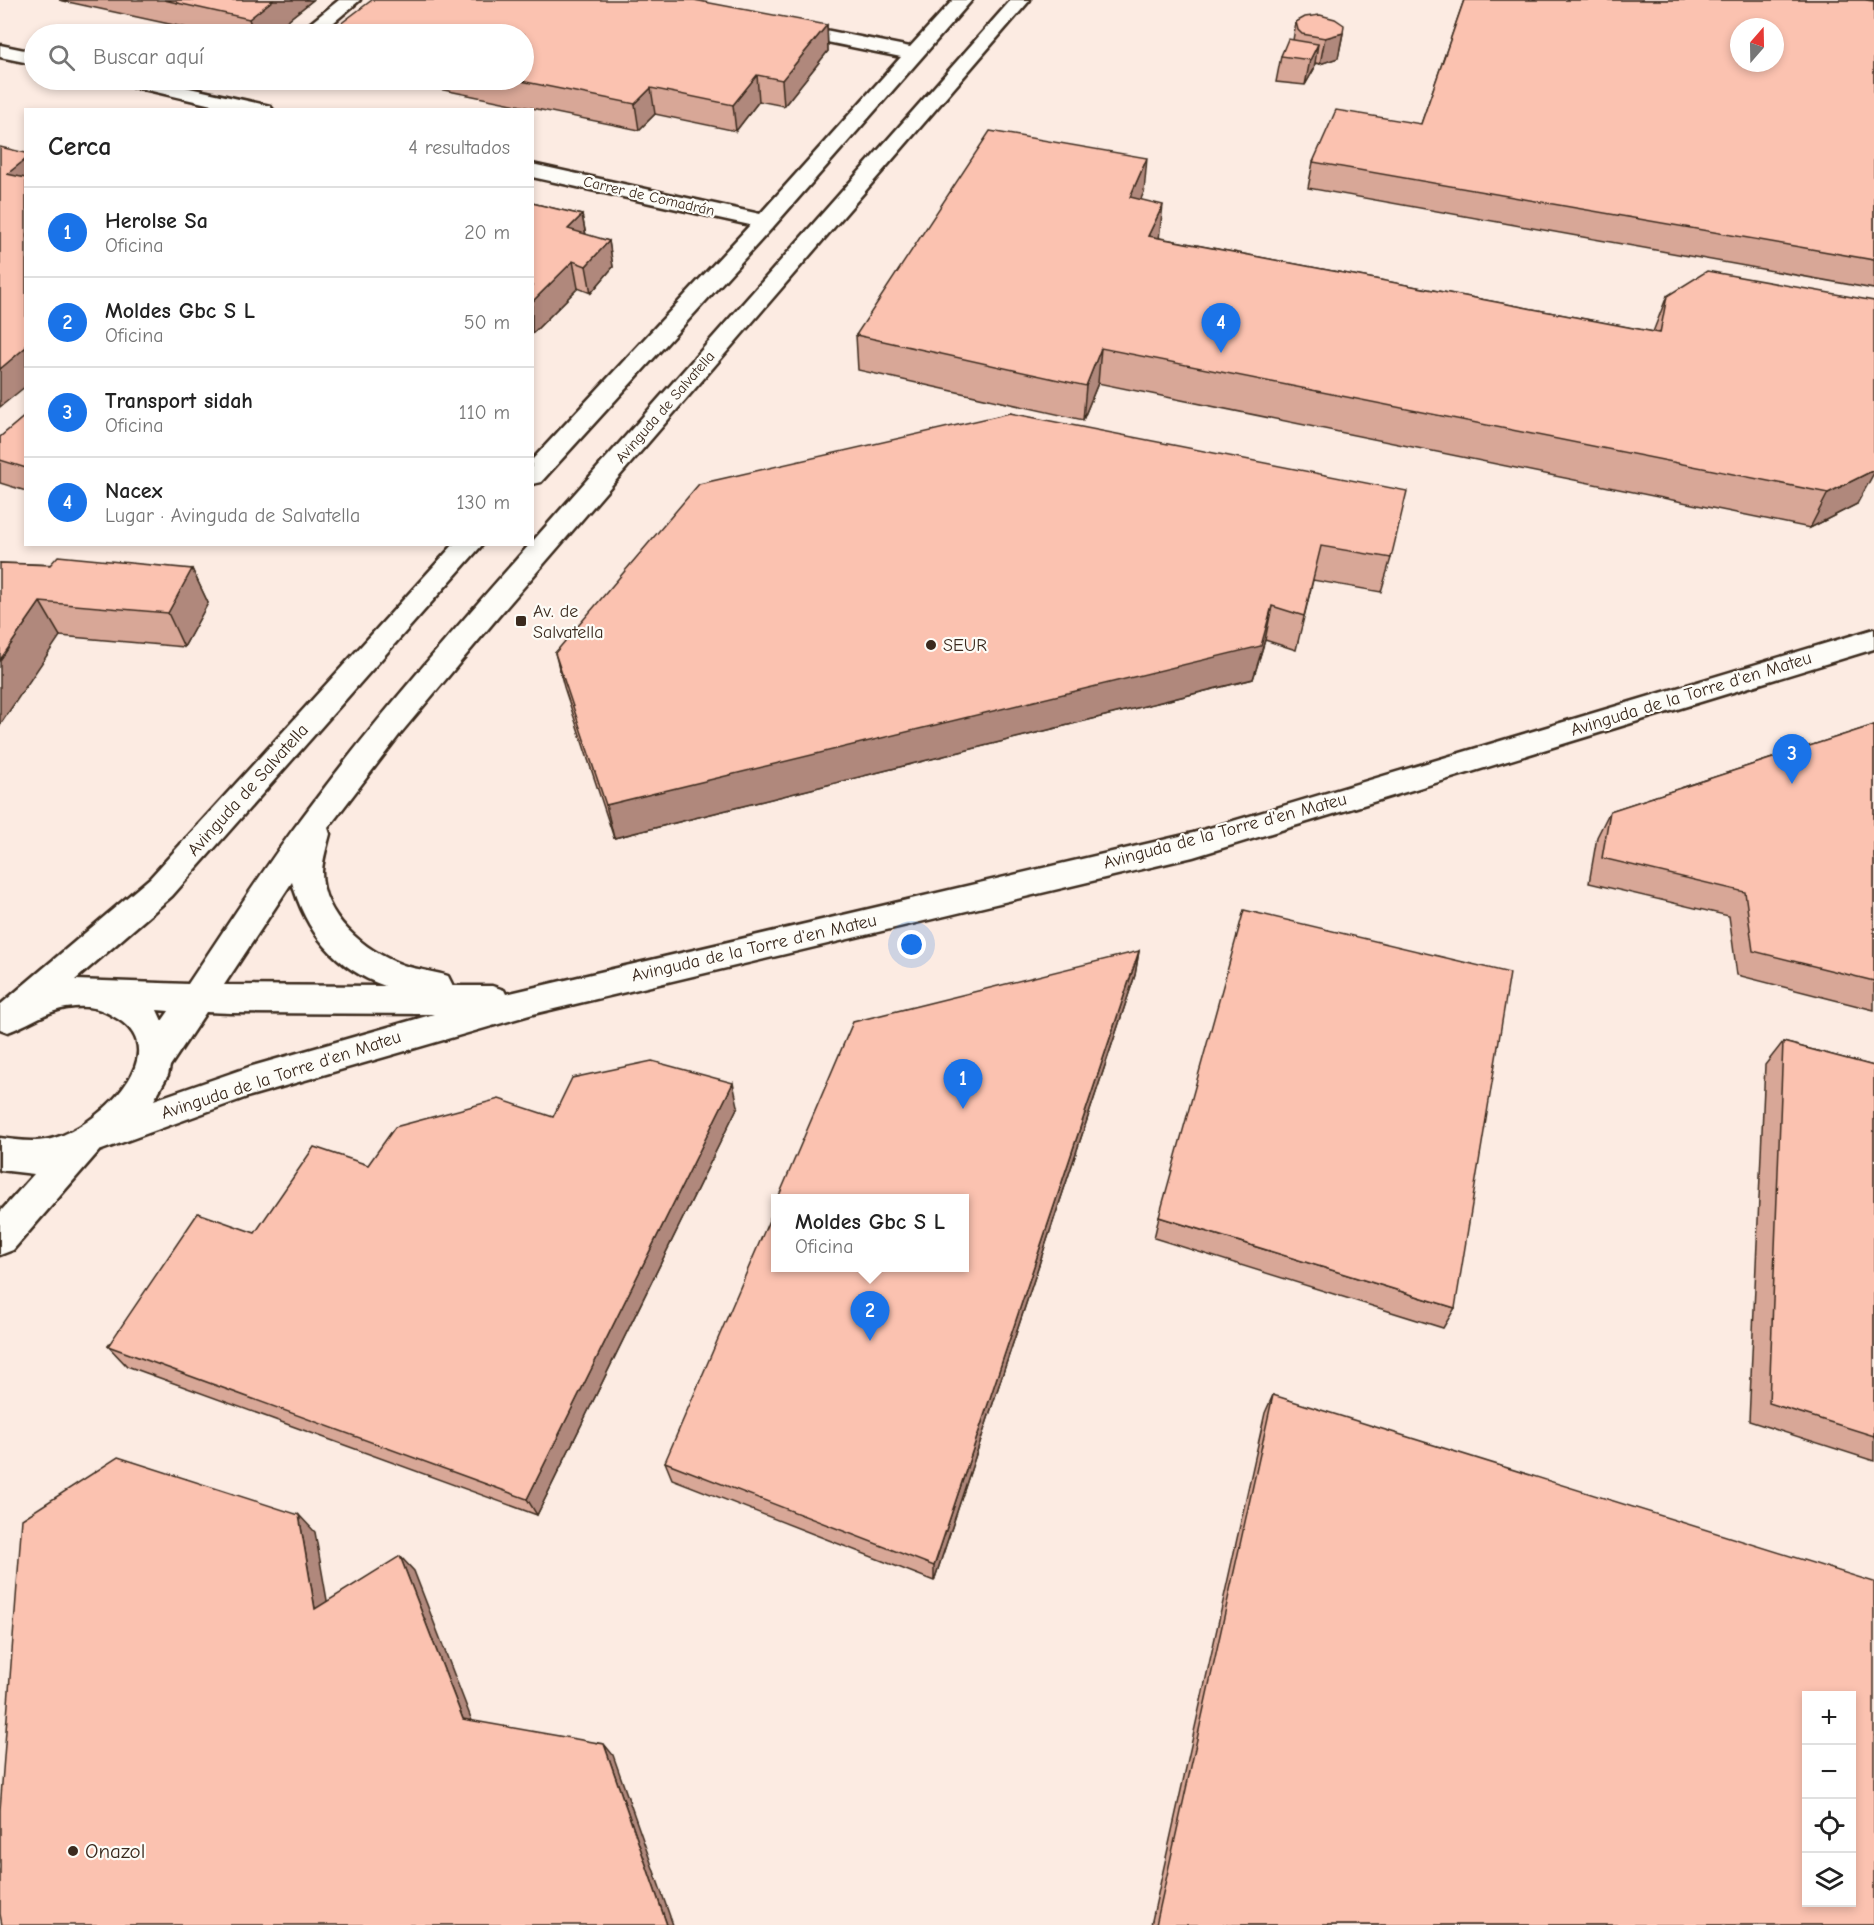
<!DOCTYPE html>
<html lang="es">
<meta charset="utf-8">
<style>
body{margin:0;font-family:"Comic Neue",sans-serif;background:#f2f2f2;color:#222}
.controls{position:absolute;right:18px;bottom:18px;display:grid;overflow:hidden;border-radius:0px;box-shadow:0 3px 9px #0003}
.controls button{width:54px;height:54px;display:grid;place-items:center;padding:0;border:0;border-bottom:2px solid #e0e0e0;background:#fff;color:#222;font:30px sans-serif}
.compass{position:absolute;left:1730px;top:18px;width:54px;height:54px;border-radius:50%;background:#fff;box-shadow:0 3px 9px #0003;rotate:20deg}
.you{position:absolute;left:912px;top:945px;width:21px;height:21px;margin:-15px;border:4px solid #fff;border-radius:50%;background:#1a73e8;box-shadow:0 0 0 9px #1a73e833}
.badge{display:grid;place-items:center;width:39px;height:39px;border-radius:50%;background:#1a73e8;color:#fff;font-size:20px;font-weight:700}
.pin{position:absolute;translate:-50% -50px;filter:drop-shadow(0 2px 3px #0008)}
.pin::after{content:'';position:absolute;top:32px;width:21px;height:18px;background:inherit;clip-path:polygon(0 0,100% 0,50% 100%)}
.popup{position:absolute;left:771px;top:1194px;width:198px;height:78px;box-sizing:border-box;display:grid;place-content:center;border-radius:0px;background:#fff;filter:drop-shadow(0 2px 4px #0005);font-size:20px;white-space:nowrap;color:#767676}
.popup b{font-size:22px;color:#222}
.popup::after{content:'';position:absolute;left:50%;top:100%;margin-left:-12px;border:12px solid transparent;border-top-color:#fff}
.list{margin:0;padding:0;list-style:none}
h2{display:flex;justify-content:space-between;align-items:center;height:78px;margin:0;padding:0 24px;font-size:26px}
h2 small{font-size:20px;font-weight:400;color:#767676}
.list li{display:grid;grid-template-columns:39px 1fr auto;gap:18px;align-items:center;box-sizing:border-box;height:90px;padding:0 24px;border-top:2px solid #e0e0e0}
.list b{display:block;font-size:22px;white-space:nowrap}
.list p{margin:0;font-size:20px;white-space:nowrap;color:#767676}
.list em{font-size:20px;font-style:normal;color:#767676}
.icon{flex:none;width:33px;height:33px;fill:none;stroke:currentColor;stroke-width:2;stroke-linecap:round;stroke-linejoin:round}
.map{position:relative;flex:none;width:1874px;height:1925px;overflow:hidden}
.search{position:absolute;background:#fff;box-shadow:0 3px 9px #0003;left:24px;top:24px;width:510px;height:66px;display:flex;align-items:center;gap:15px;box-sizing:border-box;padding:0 21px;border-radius:33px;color:#767676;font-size:22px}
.panel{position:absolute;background:#fff;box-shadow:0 3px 9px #0003;left:24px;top:108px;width:510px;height:438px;border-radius:0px}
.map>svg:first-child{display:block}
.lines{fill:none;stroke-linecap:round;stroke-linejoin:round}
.minor-casing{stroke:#3b2a1e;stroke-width:5}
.minor{fill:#fdfcf7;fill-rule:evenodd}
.wall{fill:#d8a797;stroke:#3b2a1e;stroke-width:1.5}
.shaded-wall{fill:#b0887b;stroke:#3b2a1e;stroke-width:1.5}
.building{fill:#fbc2b0;stroke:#3b2a1e;stroke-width:1.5;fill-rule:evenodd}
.poi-dot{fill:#3b2a1e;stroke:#fdfcf7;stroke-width:2}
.labels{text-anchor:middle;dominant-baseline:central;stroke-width:4.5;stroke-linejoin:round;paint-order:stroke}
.far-street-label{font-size:15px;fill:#3b2a1e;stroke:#fdfcf7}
.poi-label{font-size:18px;fill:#3b2a1e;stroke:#fdfcf7;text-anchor:start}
.street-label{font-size:18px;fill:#3b2a1e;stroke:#fdfcf7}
.near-poi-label{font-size:21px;fill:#3b2a1e;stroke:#fdfcf7;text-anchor:start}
</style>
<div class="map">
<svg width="1874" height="1925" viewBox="0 0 1874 1925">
<rect width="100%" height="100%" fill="#fcebe2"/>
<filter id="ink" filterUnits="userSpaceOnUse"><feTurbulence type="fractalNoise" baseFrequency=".0167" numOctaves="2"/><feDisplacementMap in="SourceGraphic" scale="12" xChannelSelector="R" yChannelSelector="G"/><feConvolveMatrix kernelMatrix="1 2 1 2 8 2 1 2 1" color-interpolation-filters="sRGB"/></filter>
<g filter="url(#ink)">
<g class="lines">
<defs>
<g id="minor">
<polygon points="339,0 360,0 320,34 300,34 302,30"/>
<polygon points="953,0 972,0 773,227 541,482 532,484 532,460 750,225 532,177 532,164 760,214 901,57 778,32 775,28 778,24 785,22 910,47"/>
<path d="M1011,0H1030L498,617L400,734L328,828L330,834C327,846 323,858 322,871C321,915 364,951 403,965C417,970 433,971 448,976L453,986H492L504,990L506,994L1193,833L1874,629V649L1193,857L533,1014L250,1096L99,1151L13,1250L0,1255V1212L34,1174L0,1170V1138C22,1141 42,1144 63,1135C102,1120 173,1054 118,1019C99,1007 89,1005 66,1008C44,1012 28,1025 8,1032L0,1029V1005L150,878L454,544H483L172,896L75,980L188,984C227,926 265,866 307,811C376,718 453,631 530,544H532V542ZM292,882C305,931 336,969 385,986L224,985ZM157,1010L169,1011L162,1021ZM206,1012L231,1013L434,1014L249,1067L154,1100L168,1075L170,1066Z"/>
<polygon points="0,45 34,52 34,64 0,57"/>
<polygon points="119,80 154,80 270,106 273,110 233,110 122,84"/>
</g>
</defs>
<use href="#minor" class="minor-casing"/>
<use href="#minor" class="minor"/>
</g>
<g class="wall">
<polygon points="59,0 313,0 270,34 215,34"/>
<polygon points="1464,0 1874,0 1874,289 1308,188 1313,162 1421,124"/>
<polygon points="1296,22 1343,33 1338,58 1320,64 1315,63 1314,69 1305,85 1276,82 1281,56 1293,40"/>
<polygon points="827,25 828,51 784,106 759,101 736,131 655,114 639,130 395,80 524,80"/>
<polygon points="1144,192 1140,199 1160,238 1653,332 1667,296 1857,504 1810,528 1098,383 1083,420 858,370 856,335"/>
<polygon points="532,203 582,215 586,235 609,241 613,267 591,293 578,288 532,334"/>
<polygon points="1010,413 1391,558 1381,592 1313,580 1296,650 1265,640 1253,679 614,838 564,687 555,653"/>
<polygon points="26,415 26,491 0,483 0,437"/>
<polygon points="0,563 192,569 208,603 184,647 60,636"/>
<polygon points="1874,725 1874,1010 1737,975 1729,916 1589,883 1597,837 1610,811"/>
<polygon points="1139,951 1135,975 934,1581 672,1479 665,1462"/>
<polygon points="1783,1042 1874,1066 1874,1461 1749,1421 1765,1065"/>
<polygon points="738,1106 537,1515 127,1366 108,1346 255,1233 368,1165 553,1117"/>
<polygon points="1159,1217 1455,1308 1443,1328 1154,1238"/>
<polygon points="1273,1395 1874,1925 1151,1925 1265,1413"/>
</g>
<g class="shaded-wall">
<polygon points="273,0 313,0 270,34 254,34 249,19"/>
<polygon points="827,25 828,51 784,106 782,80"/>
<polygon points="1343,33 1338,58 1320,64 1325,38"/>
<polygon points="1318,44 1314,69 1305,85 1310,60"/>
<polygon points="757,75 759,101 736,131 733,105"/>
<polygon points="651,88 655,114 639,130 635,104"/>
<polygon points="1147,158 1144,192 1127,231 1130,197"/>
<polygon points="26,159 26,195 7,174"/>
<polygon points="1163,205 1159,239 1148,236"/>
<polygon points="582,215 587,242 568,229"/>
<polygon points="609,241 613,267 591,293 586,266"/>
<polygon points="573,261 578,288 532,334 532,302"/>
<polygon points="26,347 26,386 0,407 0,369"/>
<polygon points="1101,348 1098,383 1083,420 1086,386"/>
<polygon points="1874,470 1874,473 1857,504 1810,528 1828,493"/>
<polygon points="192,569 208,603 184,647 168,613"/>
<polygon points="40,602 60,636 0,725 0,660"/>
<polygon points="1272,606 1265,640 1253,679 614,838 606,805"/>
<polygon points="1139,951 1135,975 934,1581 934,1566"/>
<polygon points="733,1083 738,1106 537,1515 527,1499"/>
<polygon points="299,1515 315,1532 331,1623 315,1609"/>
<polygon points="400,1556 414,1571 476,1731 463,1719"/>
<polygon points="604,1744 613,1755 673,1925 667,1925"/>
</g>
<g class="building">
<polygon points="164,0 273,0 249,19"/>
<polygon points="372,0 694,0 827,25 782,80 757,75 733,105 651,88 635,104 516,80 524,80 524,34 327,34"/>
<path d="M1464,0H1865L1874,1V260L1313,162L1336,110L1421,124ZM1739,27H1775V63H1739Z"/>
<polygon points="1320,15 1335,19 1344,25 1343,33 1325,38 1302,34 1298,30 1296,22 1305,17"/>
<polygon points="1288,39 1318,44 1310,60 1281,56"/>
<polygon points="990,131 1147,158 1130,197 1163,205 1148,236 1660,333 1667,296 1707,271 1874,301 1874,470 1828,493 1101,348 1086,386 856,335"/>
<polygon points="0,147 26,153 26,159 7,174 26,178 26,347 0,369"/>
<polygon points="532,203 582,215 568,229 609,241 586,266 573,261 532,302"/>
<polygon points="1010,413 1407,491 1391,558 1321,546 1304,616 1272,606 1261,646 606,805 555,653 699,484"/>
<polygon points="26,415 26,468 0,460 0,437"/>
<polygon points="58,556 192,569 168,613 40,602 0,660 0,563 50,565"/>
<polygon points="1874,725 1874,981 1753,951 1745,892 1602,858 1610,811"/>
<polygon points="1244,910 1510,973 1455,1308 1159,1217"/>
<polygon points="1139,951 934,1566 665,1462 776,1204 776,1268 964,1268 964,1198 778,1198 853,1022"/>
<polygon points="1783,1042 1874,1066 1874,1436 1769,1403"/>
<polygon points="652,1061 733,1083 527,1499 108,1346 198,1213 255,1233 314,1147 368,1165 395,1127 499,1099 553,1117 572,1078"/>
<path d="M1273,1395L1874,1582V1925H1156ZM1806,1695H1851V1902H1806Z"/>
<polygon points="118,1457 299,1515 315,1609 400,1556 463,1719 604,1744 667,1925 2,1925 0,1914 0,1810 22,1519"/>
</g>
</g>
<g class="poi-dot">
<rect x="515" y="615" width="12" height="12" rx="3"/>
<circle cx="931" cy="645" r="6"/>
<circle cx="73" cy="1851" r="6"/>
</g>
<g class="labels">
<g class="far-street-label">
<text transform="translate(649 196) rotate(13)">Carrer de Comadrán</text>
<text transform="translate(665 407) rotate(-49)">Avinguda de Salvatella</text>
</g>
<g class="poi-label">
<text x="533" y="611">Av. de<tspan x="533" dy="21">Salvatella</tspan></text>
<text x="943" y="645">SEUR</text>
</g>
<g class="street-label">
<text transform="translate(1691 694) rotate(-17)">Avinguda de la Torre d'en Mateu</text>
<text transform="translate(248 790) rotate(-48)">Avinguda de Salvatella</text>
<text transform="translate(1225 831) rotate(-15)">Avinguda de la Torre d'en Mateu</text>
<text transform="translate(754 948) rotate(-13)">Avinguda de la Torre d'en Mateu</text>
<text transform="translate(281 1075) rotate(-18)">Avinguda de la Torre d'en Mateu</text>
</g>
<g class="near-poi-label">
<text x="85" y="1851">Onazol</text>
</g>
</g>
</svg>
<div class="controls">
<button>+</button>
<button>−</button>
<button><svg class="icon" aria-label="locate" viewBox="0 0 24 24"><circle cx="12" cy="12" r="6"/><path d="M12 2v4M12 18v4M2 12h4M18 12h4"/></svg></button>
<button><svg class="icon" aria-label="layers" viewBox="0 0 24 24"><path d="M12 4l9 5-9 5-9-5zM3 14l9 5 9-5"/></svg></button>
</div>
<svg class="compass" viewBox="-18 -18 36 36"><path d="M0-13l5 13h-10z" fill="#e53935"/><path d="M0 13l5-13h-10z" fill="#767676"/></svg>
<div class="you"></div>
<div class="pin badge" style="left:963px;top:1109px">1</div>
<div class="pin badge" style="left:870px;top:1341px">2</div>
<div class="popup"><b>Moldes Gbc S L</b>Oficina</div>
<div class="pin badge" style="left:1792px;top:784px">3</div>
<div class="pin badge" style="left:1221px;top:353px">4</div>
<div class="search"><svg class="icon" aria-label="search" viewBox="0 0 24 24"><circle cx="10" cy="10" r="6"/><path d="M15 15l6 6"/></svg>Buscar aquí</div>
<section class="panel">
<h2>Cerca<small>4 resultados</small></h2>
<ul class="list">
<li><span class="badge">1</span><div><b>Herolse Sa</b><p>Oficina</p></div><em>20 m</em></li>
<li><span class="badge">2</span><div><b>Moldes Gbc S L</b><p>Oficina</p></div><em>50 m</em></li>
<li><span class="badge">3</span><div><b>Transport sidah</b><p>Oficina</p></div><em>110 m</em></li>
<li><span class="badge">4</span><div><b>Nacex</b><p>Lugar · Avinguda de Salvatella</p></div><em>130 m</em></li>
</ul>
</section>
</div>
